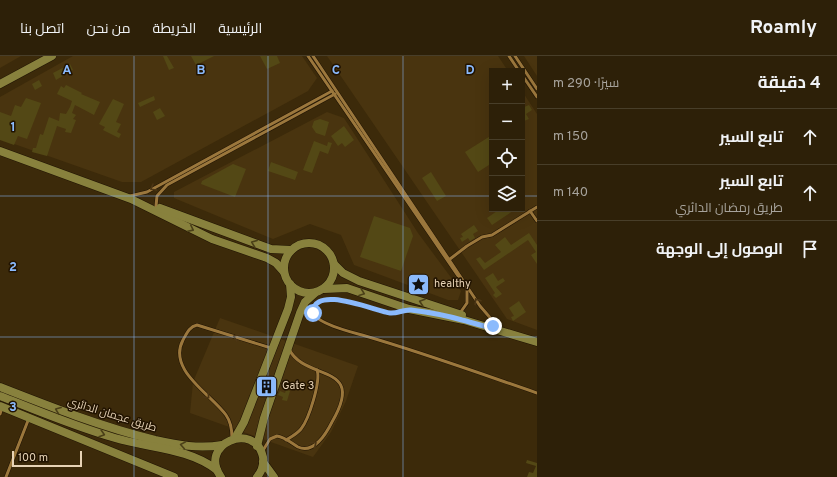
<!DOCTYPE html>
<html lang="ar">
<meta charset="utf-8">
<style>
body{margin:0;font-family:Overpass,Cairo,sans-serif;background:#392d16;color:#f1f3f6;direction:rtl}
.controls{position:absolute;right:12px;top:12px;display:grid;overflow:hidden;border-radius:0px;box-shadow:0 4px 16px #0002}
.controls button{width:36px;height:36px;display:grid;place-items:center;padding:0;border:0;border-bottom:1px solid #483e29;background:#2d2008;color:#f1f3f6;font:20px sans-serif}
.scale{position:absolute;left:12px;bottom:10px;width:70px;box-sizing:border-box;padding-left:4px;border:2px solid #e7d3b6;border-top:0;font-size:11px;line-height:14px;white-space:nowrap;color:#e7d3b6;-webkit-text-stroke:3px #211300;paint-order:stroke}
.stop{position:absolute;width:12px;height:12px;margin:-9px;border:3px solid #8bbafc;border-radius:50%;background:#fff}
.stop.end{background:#8bbafc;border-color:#fff;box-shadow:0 1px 4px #0008}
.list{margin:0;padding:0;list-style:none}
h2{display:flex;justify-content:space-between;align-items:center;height:52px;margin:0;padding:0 16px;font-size:17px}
h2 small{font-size:13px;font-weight:400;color:#a7a39c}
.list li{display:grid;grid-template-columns:26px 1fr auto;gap:12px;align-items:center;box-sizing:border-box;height:56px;padding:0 16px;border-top:1px solid #483e29}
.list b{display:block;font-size:15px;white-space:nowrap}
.list p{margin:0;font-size:13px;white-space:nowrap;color:#a7a39c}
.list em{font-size:13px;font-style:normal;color:#a7a39c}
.icon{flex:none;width:22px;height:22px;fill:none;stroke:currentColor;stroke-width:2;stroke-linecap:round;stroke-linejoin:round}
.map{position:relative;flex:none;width:537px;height:421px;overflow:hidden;direction:ltr}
header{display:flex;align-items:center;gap:24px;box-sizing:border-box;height:56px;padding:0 20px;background:#2d2008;border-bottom:1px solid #483e29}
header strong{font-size:19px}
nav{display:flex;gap:22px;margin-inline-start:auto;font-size:14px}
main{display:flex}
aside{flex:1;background:#2d2008}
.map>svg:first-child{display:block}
.built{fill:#49340f}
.building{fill:#534815}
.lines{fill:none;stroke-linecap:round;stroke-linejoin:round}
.lane-casing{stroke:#1f1303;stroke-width:4}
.secondary-casing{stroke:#1f1303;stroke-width:9}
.lane{stroke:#9b773c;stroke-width:3}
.secondary{stroke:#88813d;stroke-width:8}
.oneway{stroke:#4c3615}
.oneway2{stroke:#4a3f18}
.route{stroke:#8bbafc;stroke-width:5}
.grid{fill:none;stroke:#8bbafc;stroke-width:1;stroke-opacity:0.55}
.labels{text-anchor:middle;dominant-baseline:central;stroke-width:3;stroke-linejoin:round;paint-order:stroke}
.poi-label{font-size:11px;fill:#e7d3b6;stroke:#211300;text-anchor:start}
.street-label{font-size:11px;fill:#e7d3b6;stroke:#211300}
.grid-label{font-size:13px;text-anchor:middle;font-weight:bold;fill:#8bbafc;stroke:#211300;stroke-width:3;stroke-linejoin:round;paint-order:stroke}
</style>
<header>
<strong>Roamly</strong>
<nav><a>الرئيسية</a><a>الخريطة</a><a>من نحن</a><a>اتصل بنا</a></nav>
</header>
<main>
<aside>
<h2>4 دقيقة<small>سيرًا · 290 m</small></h2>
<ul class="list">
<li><svg class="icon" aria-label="ahead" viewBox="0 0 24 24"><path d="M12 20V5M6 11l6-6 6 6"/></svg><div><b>تابع السير</b></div><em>150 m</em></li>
<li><svg class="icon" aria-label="ahead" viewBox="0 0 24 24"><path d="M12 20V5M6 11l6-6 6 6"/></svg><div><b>تابع السير</b><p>طريق رمضان الدائري</p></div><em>140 m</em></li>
<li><svg class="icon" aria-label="arrive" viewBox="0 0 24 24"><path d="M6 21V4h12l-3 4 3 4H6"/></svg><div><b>الوصول إلى الوجهة</b></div></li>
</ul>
</aside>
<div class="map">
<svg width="537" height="421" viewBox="0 0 537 421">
<rect width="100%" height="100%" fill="#3c2a0a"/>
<g class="built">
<polygon points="0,0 21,0 0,12"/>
<polygon points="73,0 302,0 317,22 308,35 141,126 122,126 0,83 0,41"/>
<polygon points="327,0 498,0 508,15 492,15 492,153 522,153 522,35 537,58 537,274 507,263"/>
<polygon points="524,0 537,0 537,20"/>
<polygon points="327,56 344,62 418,177 461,235 458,244 448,244 354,209 341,179 310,168 273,183 174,142 174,136"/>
<polygon points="220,262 358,310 346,345 331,376 313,401 190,357 193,326"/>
</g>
<g class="building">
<polygon points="163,0 167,0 174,12 169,14"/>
<polygon points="191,0 214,0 196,9"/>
<polygon points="260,0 277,0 280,7 267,13"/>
<polygon points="70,8 73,14 56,24 53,17"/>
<polygon points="39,24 42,30 35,34 32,28"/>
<polygon points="66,29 82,37 81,38 100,46 94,59 75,49 72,57 76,59 73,63 76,64 71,77 65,76 66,73 57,70 47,100 32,96 33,92 36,92 40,78 43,79 49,61 59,65 60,57 66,58 70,51 72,45 57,38 61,30 64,32"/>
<polygon points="154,40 155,44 140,51 138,47"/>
<polygon points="26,42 41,47 27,83 18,80 14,89 0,84 0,56 11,60 15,49 21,51"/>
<polygon points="113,43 124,48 116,66 121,68 117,76 121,78 119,82 103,74 105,71 99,68"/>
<polygon points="529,49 532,54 526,58 529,63 524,65 522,62 522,52"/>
<polygon points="160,52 165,60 157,64 153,56"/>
<polygon points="320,63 329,66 325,80 316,77 312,71 314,65"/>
<polygon points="344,70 354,84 345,91 342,87 338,90 331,80"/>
<polygon points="492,79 492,107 478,116 465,96"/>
<polygon points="314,85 327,90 328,86 332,87 328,98 320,95 312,117 303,114"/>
<polygon points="271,106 298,116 295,124 268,115"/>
<polygon points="233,108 246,113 235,141 201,128 202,125"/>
<polygon points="431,116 446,140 437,145 422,122"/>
<polygon points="500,153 516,153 492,169 487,162"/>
<polygon points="374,160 410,172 413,180 401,215 360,201"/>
<polygon points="474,169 478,175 473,178 475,182 470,185 468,182 462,186 460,182 463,181 461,178"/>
<polygon points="529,177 537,189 537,208 531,199 536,196 528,184 484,214 476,203 480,201 485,207 501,196 495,189 505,181 511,189"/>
<polygon points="493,217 498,225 503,222 505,225 496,231 502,238 496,242 493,239 495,237 485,222"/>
<polygon points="519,245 526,256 513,265 511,261 514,260 509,252"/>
<polygon points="286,334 290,335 287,345 282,344 283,341 278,339 280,335 285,337"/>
<polygon points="527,404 537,407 537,421 527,421 529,416 533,417 536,410 526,407"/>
</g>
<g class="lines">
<defs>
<g id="lane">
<polyline points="308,0 467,233 467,247 460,257"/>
<polyline points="313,0 480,250 499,272"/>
<polyline points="509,0 519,15"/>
<polyline points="515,0 537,33"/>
<polyline points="522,19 537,41"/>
<polyline points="130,140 147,136 332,35"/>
<polyline points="156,150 157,140 167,129 335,38"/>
<polyline points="530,155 537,165"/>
<polyline points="450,203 467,190 482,181 492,179 537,151"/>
<path d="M407,254C401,257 395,258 389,257C376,255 313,228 313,257C318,268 351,276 362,279C421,296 479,317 537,337"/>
<polyline points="0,358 2,351"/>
<path d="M232,382C232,374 231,366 226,359C211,338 167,314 183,284C187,277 189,271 197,269L271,292"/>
<path d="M286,384C291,381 297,378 301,373C309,363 321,325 317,314"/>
<path d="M262,396L270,383L277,380C285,381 291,387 298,391C314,398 326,378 332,366C367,306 305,326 289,293"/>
<polyline points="6,421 29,362"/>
</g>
<g id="secondary">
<polyline points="0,28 52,0"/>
<polyline points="0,95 131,143 212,183 267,202 276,207 284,216"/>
<polyline points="160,152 271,193 291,194"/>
<circle cx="309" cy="212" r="25"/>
<polyline points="334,208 343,217 359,225 462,259"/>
<polyline points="324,233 347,232 409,253 464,264 537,286"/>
<path d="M0,331C51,351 102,371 155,384C178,389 199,393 222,389"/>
<path d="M0,340C38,355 76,371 115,382C149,392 189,392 217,414"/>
<polyline points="0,350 174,421"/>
<polyline points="235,382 244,366 288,253 291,241 290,228"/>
<polyline points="257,390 264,362 300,257 305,246 315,237"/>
<polyline points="263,406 274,421"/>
<path d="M221,421C197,388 255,364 263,401C264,408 262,415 257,421"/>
</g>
</defs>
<use href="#lane" class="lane-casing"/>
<use href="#secondary" class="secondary-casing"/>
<use href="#lane" class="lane"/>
<use href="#secondary" class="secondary"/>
</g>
<defs><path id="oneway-chevron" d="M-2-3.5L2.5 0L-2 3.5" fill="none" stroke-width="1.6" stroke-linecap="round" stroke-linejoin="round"/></defs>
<g class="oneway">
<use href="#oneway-chevron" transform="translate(153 132) rotate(150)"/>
<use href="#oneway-chevron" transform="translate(477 245) rotate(-123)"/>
<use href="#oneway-chevron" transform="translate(236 281) rotate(-162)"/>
<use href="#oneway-chevron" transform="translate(207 340) rotate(46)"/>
<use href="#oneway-chevron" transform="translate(314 388) rotate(-38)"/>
</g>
<g class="oneway2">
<use href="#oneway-chevron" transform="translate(191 173) rotate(26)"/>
<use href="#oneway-chevron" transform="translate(254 187) rotate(-159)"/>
<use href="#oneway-chevron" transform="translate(362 237) rotate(20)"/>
<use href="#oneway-chevron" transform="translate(422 246) rotate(-162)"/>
<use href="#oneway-chevron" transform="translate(58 354) rotate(-159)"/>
<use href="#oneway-chevron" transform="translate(102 378) rotate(17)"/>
<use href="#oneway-chevron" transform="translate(183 389) rotate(-170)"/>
</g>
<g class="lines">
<path class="route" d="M313,257C313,227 377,256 390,257C397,258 404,253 411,254C427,256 445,259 462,264C474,267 485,271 498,273L493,270"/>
</g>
<path class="grid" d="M134,0V421M268,0V421M403,0V421M0,140H492M522,140H537M0,281H537"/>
<defs>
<symbol id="sight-square" viewBox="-11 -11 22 22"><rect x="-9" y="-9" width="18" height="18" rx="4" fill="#8bbafc" stroke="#211300"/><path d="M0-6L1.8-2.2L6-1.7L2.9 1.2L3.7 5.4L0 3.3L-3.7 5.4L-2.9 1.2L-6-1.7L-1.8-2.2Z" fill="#111"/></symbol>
<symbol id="building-square" viewBox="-11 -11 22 22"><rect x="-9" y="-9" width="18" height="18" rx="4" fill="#8bbafc" stroke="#211300"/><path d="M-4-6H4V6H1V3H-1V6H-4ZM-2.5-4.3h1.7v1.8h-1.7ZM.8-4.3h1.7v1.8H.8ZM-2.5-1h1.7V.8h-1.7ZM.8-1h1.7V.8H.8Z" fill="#111"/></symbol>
</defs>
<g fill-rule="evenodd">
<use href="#sight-square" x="406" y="216" width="25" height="25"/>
<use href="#building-square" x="254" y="318" width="25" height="25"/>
</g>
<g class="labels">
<g class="poi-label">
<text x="434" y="228">healthy</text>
<text x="282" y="330">Gate 3</text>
</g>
<g class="street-label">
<text transform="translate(112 359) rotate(17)">طريق عجمان الدائري</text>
</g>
</g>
<g class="grid-label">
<text x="67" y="18">A</text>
<text x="201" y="18">B</text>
<text x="336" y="18">C</text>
<text x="470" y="18">D</text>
<text x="13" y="75">1</text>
<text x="13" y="215">2</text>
<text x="13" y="355">3</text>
</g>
</svg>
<div class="controls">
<button>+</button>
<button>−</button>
<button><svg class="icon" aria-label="locate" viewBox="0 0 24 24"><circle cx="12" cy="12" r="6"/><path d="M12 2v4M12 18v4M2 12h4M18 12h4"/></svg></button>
<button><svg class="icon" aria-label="layers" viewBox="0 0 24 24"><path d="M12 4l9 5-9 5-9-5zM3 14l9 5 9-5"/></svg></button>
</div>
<div class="scale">100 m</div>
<div class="stop" style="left:313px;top:257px"></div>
<div class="stop end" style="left:493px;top:270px"></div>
</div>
</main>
